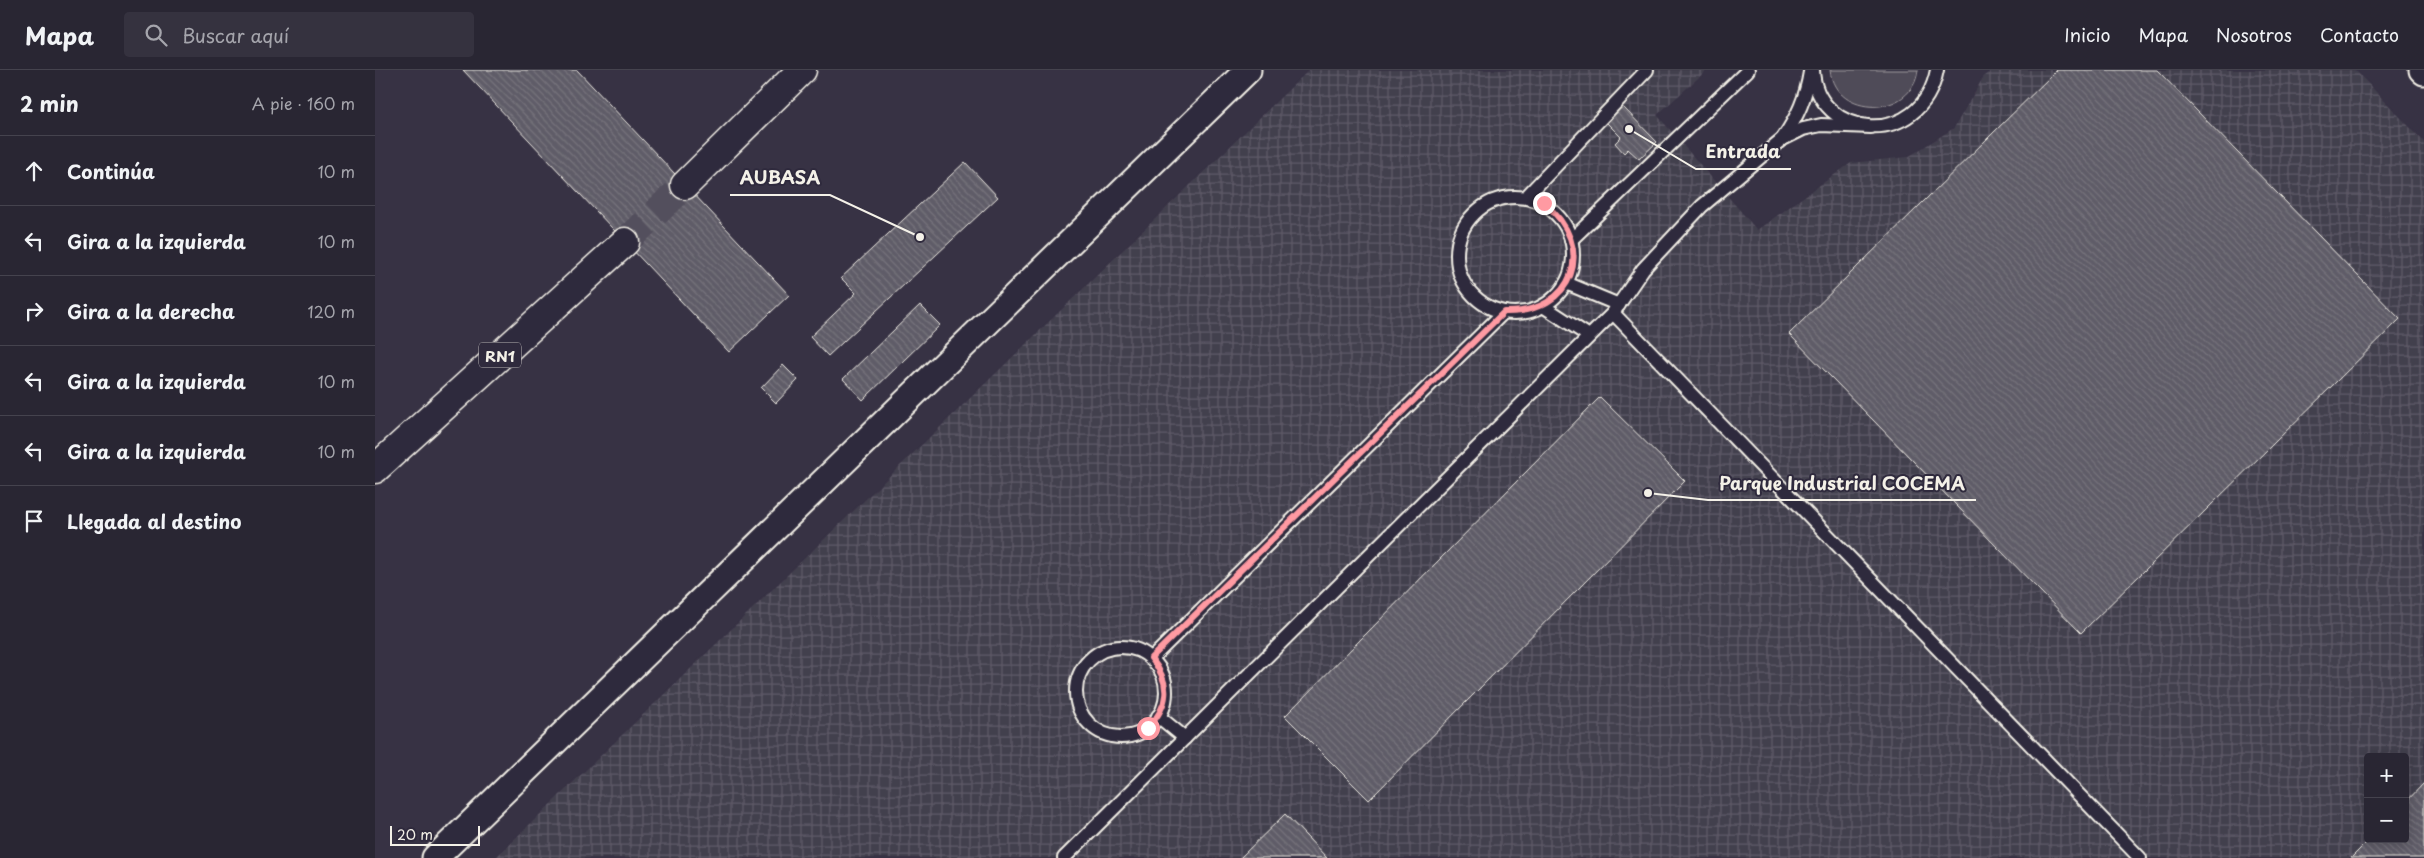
<!DOCTYPE html>
<html lang="es">
<meta charset="utf-8">
<style>
body{margin:0;font-family:"Playpen Sans",sans-serif;background:#35323f;color:#f1f3f6}
.controls{position:absolute;right:15px;bottom:15px;display:grid;overflow:hidden;border-radius:5px;box-shadow:0 2px 12px #0003}
.controls button{width:45px;height:45px;display:grid;place-items:center;padding:0;border:0;border-bottom:1px solid #45434e;background:#292633;color:#f1f3f6;font:25px sans-serif}
.scale{position:absolute;left:15px;bottom:12px;width:90px;box-sizing:border-box;padding-left:5px;border:2px solid #f4f1e8;border-top:0;font-size:14px;line-height:18px;white-space:nowrap;color:#f4f1e8;-webkit-text-stroke:4px #2f2a3d;paint-order:stroke}
.stop{position:absolute;width:15px;height:15px;margin:-11px;border:4px solid #ff9aa2;border-radius:50%;background:#fff}
.stop.end{background:#ff9aa2;border-color:#fff;box-shadow:0 1px 5px #0008}
.list{margin:0;padding:0;list-style:none}
h2{display:flex;justify-content:space-between;align-items:center;height:65px;margin:0;padding:0 20px;font-size:21px}
h2 small{font-size:16px;font-weight:400;color:#a5a5ac}
.list li{display:grid;grid-template-columns:32px 1fr auto;gap:15px;align-items:center;box-sizing:border-box;height:70px;padding:0 20px;border-top:1px solid #45434e}
.list b{display:block;font-size:19px;white-space:nowrap}
.list em{font-size:16px;font-style:normal;color:#a5a5ac}
.icon{flex:none;width:28px;height:28px;fill:none;stroke:currentColor;stroke-width:2;stroke-linecap:round;stroke-linejoin:round}
.map{position:relative;flex:none;width:2049px;height:788px;overflow:hidden}
header{display:flex;align-items:center;gap:30px;box-sizing:border-box;height:70px;padding:0 25px;background:#292633;border-bottom:1px solid #45434e}
header strong{font-size:24px}
nav{display:flex;gap:28px;margin-inline-start:auto;font-size:18px}
.search{width:350px;height:45px;background:#35323f;display:flex;align-items:center;gap:12px;box-sizing:border-box;padding:0 18px;border-radius:5px;color:#a5a5ac;font-size:19px}
main{display:flex}
aside{flex:1;background:#292633}
.map>svg:first-child{display:block}
.industrial{fill:url(#industrial-grid);fill-rule:evenodd}
.green{fill:#504b59;stroke:#a29ea0}
.building{fill:url(#building-back-hatch);stroke:#f4f1e8}
.lines{fill:none;stroke-linecap:round;stroke-linejoin:round}
.motorway-tunnel{stroke:#534f5d;stroke-width:28;stroke-dasharray:28 14;stroke-linecap:butt}
.service-casing{stroke:#f4f1e8;stroke-width:16}
.minor-casing{stroke:#f4f1e8;stroke-width:29}
.motorway-casing{stroke:#f4f1e8;stroke-width:31}
.service{stroke:#2f2a3d;stroke-width:12}
.minor{stroke:#2f2a3d;stroke-width:25}
.motorway{stroke:#2f2a3d;stroke-width:28}
.route{stroke:#ff9aa2;stroke-width:6}
.labels{text-anchor:middle;dominant-baseline:central;stroke-width:4;stroke-linejoin:round;paint-order:stroke}
.shield{fill:#2f2a3d;stroke:#b9b5b5;stroke-width:1}
.shield-label{font-size:15px;font-weight:bold;fill:#f4f1e8}
.leader{fill:none;stroke:#f4f1e8;stroke-width:2}
.callout-dot{fill:#f4f1e8;stroke:#2f2a3d;stroke-width:2}
.callout-label{font-size:18px;text-anchor:middle;font-weight:bold;fill:#f4f1e8;stroke:#2f2a3d;stroke-width:4;stroke-linejoin:round;paint-order:stroke}
</style>
<header>
<strong>Mapa</strong>
<div class="search"><svg class="icon" aria-label="search" viewBox="0 0 24 24"><circle cx="10" cy="10" r="6"/><path d="M15 15l6 6"/></svg>Buscar aquí</div>
<nav><a>Inicio</a><a>Mapa</a><a>Nosotros</a><a>Contacto</a></nav>
</header>
<main>
<aside>
<h2>2 min<small>A pie · 160 m</small></h2>
<ul class="list">
<li><svg class="icon" aria-label="ahead" viewBox="0 0 24 24"><path d="M12 20V5M6 11l6-6 6 6"/></svg><div><b>Continúa</b></div><em>10 m</em></li>
<li><svg class="icon" aria-label="left" viewBox="0 0 24 24"><path d="M17 20v-9H6M10 6l-5 5 5 5"/></svg><div><b>Gira a la izquierda</b></div><em>10 m</em></li>
<li><svg class="icon" aria-label="right" viewBox="0 0 24 24"><path d="M7 20v-9h11M14 6l5 5-5 5"/></svg><div><b>Gira a la derecha</b></div><em>120 m</em></li>
<li><svg class="icon" aria-label="left" viewBox="0 0 24 24"><path d="M17 20v-9H6M10 6l-5 5 5 5"/></svg><div><b>Gira a la izquierda</b></div><em>10 m</em></li>
<li><svg class="icon" aria-label="left" viewBox="0 0 24 24"><path d="M17 20v-9H6M10 6l-5 5 5 5"/></svg><div><b>Gira a la izquierda</b></div><em>10 m</em></li>
<li><svg class="icon" aria-label="arrive" viewBox="0 0 24 24"><path d="M6 21V4h12l-3 4 3 4H6"/></svg><div><b>Llegada al destino</b></div></li>
</ul>
</aside>
<div class="map">
<svg width="2049" height="788" viewBox="0 0 2049 788">
<defs>
<pattern id="industrial-grid" width="8" height="8" patternUnits="userSpaceOnUse" patternTransform="scale(1.25)"><rect width="8" height="8" fill="#433f4e"/><path d="M0 4h8M4 0v8" fill="none" stroke="#5f5b68"/></pattern>
<pattern id="building-back-hatch" width="6" height="6" patternUnits="userSpaceOnUse" patternTransform="scale(1.25)"><rect width="6" height="6" fill="#5f5c67"/><path d="M-1 5l2 2M0 0l6 6M5-1l2 2" fill="none" stroke="#77747d"/></pattern>
</defs>
<rect width="100%" height="100%" fill="#373244"/>
<filter id="ink" filterUnits="userSpaceOnUse"><feTurbulence type="fractalNoise" baseFrequency=".02" numOctaves="2"/><feDisplacementMap in="SourceGraphic" scale="10" xChannelSelector="R" yChannelSelector="G"/><feConvolveMatrix kernelMatrix="1 2 1 2 8 2 1 2 1" color-interpolation-filters="sRGB"/></filter>
<g filter="url(#ink)">
<path class="industrial" d="M934,0H1332L1282,45L1382,160L1476,93L1533,87L1579,58L1609,6L1617,0H1980L2049,72V788H120ZM1993,687H2030V769H1993Z"/>
<path class="green" d="M1455,0H1543C1538,48 1460,49 1455,0Z"/>
<g class="building">
<polygon points="88,0 202,0 414,225 354,282"/>
<polygon points="1682,0 1782,0 2025,249 1706,563 1414,264"/>
<polygon points="1247,36 1282,72 1264,89 1253,79 1249,83 1240,73 1246,67 1231,52"/>
<polygon points="590,92 623,127 453,286 435,267 481,223 466,208"/>
<polygon points="545,235 565,255 488,330 468,309"/>
<polygon points="408,295 423,310 401,333 386,318"/>
<polygon points="1225,327 1310,411 994,730 910,646"/>
<polygon points="2049,713 2049,788 1976,788 1995,769 2030,769 2030,733"/>
<polygon points="910,744 952,788 865,788"/>
</g>
<g class="lines">
<polyline class="motorway-tunnel" points="250,172 310,115"/>
<defs>
<g id="service">
<path d="M1438,0C1441,69 1546,81 1562,0"/>
<path d="M1408,68C1423,46 1431,27 1435,2"/>
<circle cx="1140" cy="185" r="58"/>
<polyline points="1151,127 1272,0"/>
<polyline points="1196,170 1373,0"/>
<polyline points="1191,213 1244,235"/>
<polyline points="1168,236 1214,266"/>
<polyline points="1238,243 1765,788"/>
<circle cx="746" cy="622" r="45"/>
<polyline points="777,588 1129,242"/>
<polyline points="783,646 810,668"/>
<polyline points="689,788 1238,243 1268,199 1327,136 1406,70 1428,59 1446,55 1496,57"/>
</g>
<g id="minor">
<polyline points="2047,0 2049,2"/>
<polyline points="60,788 873,0"/>
</g>
<g id="motorway">
<polyline points="310,115 427,0"/>
<polyline points="0,399 250,172"/>
</g>
</defs>
<use href="#service" class="service-casing"/>
<use href="#minor" class="minor-casing"/>
<use href="#motorway" class="motorway-casing"/>
<use href="#service" class="service"/>
<use href="#minor" class="minor"/>
<use href="#motorway" class="motorway"/>
</g>
</g>
<g class="lines" filter="url(#ink)">
<path class="route" d="M773,658C794,635 797,614 776,588L1129,242C1199,244 1223,177 1169,133"/>
</g>
<g class="labels">
<rect class="shield" x="104" y="272.5" width="42" height="25" rx="4"/>
<g class="shield-label">
<text x="125" y="285">RN1</text>
</g>
</g>
<path class="leader" d="M1254 59L1321 99H1416M545 167L455 125H355M1273 423L1333 430H1601"/>
<g class="callout-dot">
<circle cx="1254" cy="59" r="5"/>
<circle cx="545" cy="167" r="5"/>
<circle cx="1273" cy="423" r="5"/>
</g>
<g class="callout-label">
<text x="1368" y="88">Entrada</text>
<text x="405" y="114">AUBASA</text>
<text x="1467" y="420">Parque Industrial COCEMA</text>
</g>
</svg>
<div class="controls">
<button>+</button>
<button>−</button>
</div>
<div class="scale">20 m</div>
<div class="stop" style="left:773px;top:658px"></div>
<div class="stop end" style="left:1169px;top:133px"></div>
</div>
</main>
